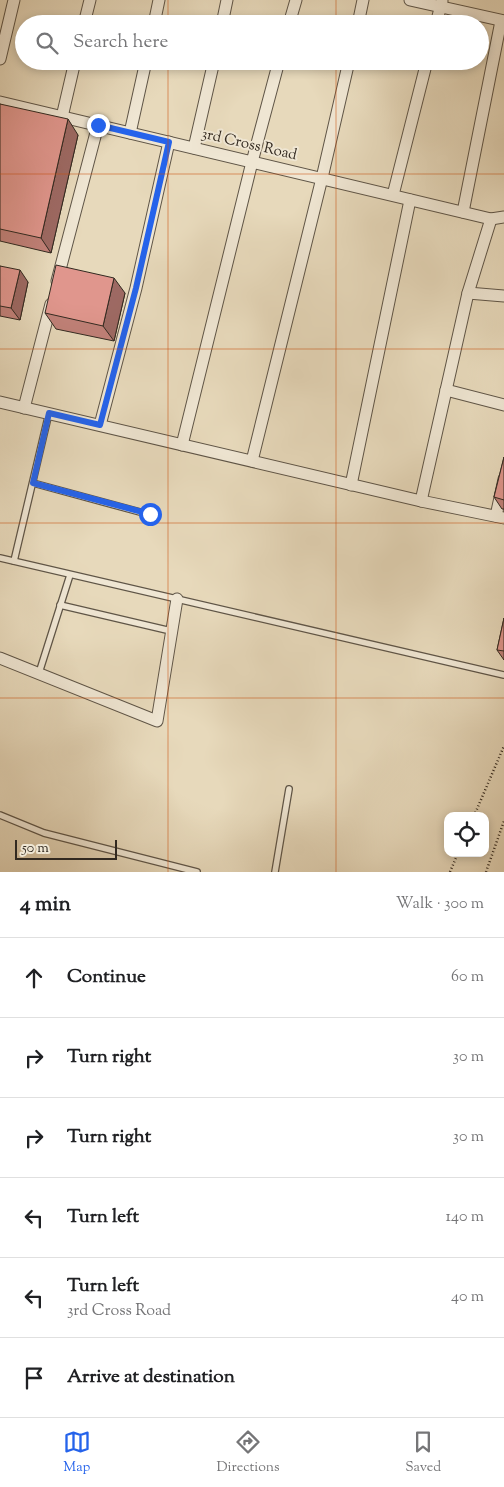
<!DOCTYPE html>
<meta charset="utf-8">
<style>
body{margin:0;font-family:"Sorts Mill Goudy",serif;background:#f6f6f6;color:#202124}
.controls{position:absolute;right:15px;bottom:15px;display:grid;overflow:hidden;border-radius:10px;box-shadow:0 2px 8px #0003}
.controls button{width:45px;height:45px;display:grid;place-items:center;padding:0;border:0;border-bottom:1px solid #e0e0e0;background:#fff;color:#202124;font:25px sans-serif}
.scale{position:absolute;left:15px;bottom:12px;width:102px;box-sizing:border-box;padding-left:5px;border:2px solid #322920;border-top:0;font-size:14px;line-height:18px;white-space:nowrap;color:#322920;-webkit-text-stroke:4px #efe6d3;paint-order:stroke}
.stop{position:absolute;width:15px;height:15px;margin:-11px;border:4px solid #2563eb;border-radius:50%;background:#fff}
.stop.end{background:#2563eb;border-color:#fff;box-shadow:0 1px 5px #0008}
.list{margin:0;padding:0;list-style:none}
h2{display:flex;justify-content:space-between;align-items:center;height:65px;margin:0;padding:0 20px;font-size:21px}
h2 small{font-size:16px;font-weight:400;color:#757577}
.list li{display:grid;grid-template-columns:32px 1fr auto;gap:15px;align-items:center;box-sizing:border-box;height:80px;padding:0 20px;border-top:1px solid #e0e0e0}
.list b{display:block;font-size:19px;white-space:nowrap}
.list p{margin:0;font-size:16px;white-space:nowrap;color:#757577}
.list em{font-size:16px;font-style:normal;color:#757577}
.icon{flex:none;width:28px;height:28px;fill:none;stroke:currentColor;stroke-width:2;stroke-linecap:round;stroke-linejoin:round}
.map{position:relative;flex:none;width:504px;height:872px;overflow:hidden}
.search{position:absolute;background:#fff;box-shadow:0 2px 8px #0003;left:15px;right:15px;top:15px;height:55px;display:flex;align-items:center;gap:12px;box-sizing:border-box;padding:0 18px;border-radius:28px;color:#757577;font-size:19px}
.sheet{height:545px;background:#fff}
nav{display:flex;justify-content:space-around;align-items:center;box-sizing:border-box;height:70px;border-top:1px solid #e0e0e0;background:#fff;font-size:14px;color:#757577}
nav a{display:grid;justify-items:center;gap:2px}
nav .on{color:#2563eb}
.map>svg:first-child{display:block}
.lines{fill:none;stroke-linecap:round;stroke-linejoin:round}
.lane-casing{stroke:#5f5547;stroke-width:8}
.street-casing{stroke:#5f5547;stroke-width:13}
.path{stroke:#322920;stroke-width:2.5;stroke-dasharray:1 2.5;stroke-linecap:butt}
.lane{stroke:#efe6d3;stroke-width:5.5}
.street{stroke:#efe6d3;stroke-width:11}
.wall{fill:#c18179;stroke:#322920}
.shaded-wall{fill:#9d6963;stroke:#322920}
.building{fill:#e0968d;stroke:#322920}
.route{stroke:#2563eb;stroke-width:6}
.grid{fill:none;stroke:#cd520f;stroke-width:1;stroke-opacity:0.55}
.labels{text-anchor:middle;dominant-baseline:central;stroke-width:4;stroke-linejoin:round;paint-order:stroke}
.street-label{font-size:15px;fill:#322920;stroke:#efe6d3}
</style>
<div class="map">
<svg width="504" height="872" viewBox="0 0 504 872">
<rect width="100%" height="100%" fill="#e7d9bb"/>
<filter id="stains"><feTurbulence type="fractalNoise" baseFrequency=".004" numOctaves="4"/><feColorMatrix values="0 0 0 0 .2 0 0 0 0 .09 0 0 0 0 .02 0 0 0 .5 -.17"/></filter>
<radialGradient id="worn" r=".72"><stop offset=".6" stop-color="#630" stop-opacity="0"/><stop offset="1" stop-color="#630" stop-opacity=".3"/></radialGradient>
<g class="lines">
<defs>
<g id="lane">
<polyline points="33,483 151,515"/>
<polyline points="0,558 504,675"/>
<polyline points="14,561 49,413"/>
<polyline points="60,605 171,631"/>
<polyline points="39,673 70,575"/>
<polyline points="0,815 44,833 197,872"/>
<polyline points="275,872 289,789"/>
</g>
<g id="street">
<polyline points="410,0 504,21"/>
<polyline points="84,24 90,0"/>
<polyline points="154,24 159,0"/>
<polyline points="222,24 227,0"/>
<polyline points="289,24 296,0"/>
<polyline points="358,24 363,0"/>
<polyline points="436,24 442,1"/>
<polyline points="0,59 14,0"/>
<polyline points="0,102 491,219 504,217"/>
<polyline points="62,117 75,61"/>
<polyline points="130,133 146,61"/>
<polyline points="194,148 214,61"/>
<polyline points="393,195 427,61"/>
<polyline points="463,212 501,21"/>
<polyline points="57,281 98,125"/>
<polyline points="468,293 504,296"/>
<polyline points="446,390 504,405"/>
<polyline points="0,402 421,501 504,518"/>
<polyline points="24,408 51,304"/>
<polyline points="100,425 136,288 169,142"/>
<polyline points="182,445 252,162 279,61"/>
<polyline points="252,461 322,178 349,61"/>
<polyline points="351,485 410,200"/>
<polyline points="421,501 468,293 491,219"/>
<polyline points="496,516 504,479"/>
<polyline points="0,658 157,721 177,599"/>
</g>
</defs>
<use href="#lane" class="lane-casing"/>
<use href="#street" class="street-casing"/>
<g class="path">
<polyline points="474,816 504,746"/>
<polyline points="450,872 458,853"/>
<polyline points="486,872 504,821"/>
</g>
<use href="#lane" class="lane"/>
<use href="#street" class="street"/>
</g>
<g class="wall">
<polygon points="0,104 78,135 51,253 0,241"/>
<polygon points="0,266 28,282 20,320 0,316"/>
<polygon points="125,293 114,341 56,329 45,313"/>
<polygon points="504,457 504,509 502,509 494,497"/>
<polygon points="504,618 504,660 497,650"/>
</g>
<g class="shaded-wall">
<polygon points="68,119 78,135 51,253 41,238"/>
<polygon points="20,270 28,282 20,320 11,308"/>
<polygon points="114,278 125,293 114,341 103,326"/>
</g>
<g class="building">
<polygon points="0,104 68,119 41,238 0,229"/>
<polygon points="56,265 114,278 103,326 45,313"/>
<polygon points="0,266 20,270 11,308 0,306"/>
<polygon points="504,457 504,500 494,497"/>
<polygon points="504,618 504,651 497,650"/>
</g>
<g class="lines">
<polyline class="route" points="98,125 169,142 136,288 100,425 49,413 33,483 150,514"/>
</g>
<path class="grid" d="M168,0V24M336,0V24M168,61V872M336,61V872M0,174H504M0,349H504M0,523H504M0,698H504"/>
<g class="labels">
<g class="street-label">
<text transform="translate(249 145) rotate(13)">3rd Cross Road</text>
</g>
</g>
<rect width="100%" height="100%" filter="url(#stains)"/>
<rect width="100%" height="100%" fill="url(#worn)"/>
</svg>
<div class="controls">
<button><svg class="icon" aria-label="locate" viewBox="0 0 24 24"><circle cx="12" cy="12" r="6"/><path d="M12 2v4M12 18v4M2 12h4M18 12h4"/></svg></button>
</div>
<div class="scale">50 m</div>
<div class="stop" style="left:150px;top:514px"></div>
<div class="stop end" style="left:98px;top:125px"></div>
<div class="search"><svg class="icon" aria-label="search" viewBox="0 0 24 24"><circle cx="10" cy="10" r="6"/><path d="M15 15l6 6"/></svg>Search here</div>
</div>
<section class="sheet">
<h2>4 min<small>Walk · 300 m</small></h2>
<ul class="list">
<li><svg class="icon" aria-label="ahead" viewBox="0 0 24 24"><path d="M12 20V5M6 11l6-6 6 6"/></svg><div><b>Continue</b></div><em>60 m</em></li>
<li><svg class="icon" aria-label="right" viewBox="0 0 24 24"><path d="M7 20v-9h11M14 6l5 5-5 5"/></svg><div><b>Turn right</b></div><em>30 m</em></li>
<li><svg class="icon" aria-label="right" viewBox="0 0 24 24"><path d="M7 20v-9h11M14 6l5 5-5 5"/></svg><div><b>Turn right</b></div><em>30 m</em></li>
<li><svg class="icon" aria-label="left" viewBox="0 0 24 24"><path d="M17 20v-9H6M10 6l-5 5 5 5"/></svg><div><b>Turn left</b></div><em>140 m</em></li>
<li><svg class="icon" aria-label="left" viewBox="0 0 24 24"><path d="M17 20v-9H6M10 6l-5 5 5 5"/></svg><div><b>Turn left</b><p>3rd Cross Road</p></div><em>40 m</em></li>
<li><svg class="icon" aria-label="arrive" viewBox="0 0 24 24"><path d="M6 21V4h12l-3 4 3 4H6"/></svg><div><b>Arrive at destination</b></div></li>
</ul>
</section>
<nav>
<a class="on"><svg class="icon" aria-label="map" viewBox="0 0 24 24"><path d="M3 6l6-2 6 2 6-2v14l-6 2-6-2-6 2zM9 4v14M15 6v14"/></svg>Map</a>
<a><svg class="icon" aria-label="directions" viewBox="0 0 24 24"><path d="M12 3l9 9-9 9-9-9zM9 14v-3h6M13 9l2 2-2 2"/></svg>Directions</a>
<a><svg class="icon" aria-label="saved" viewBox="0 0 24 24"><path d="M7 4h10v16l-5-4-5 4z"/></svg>Saved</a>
</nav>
